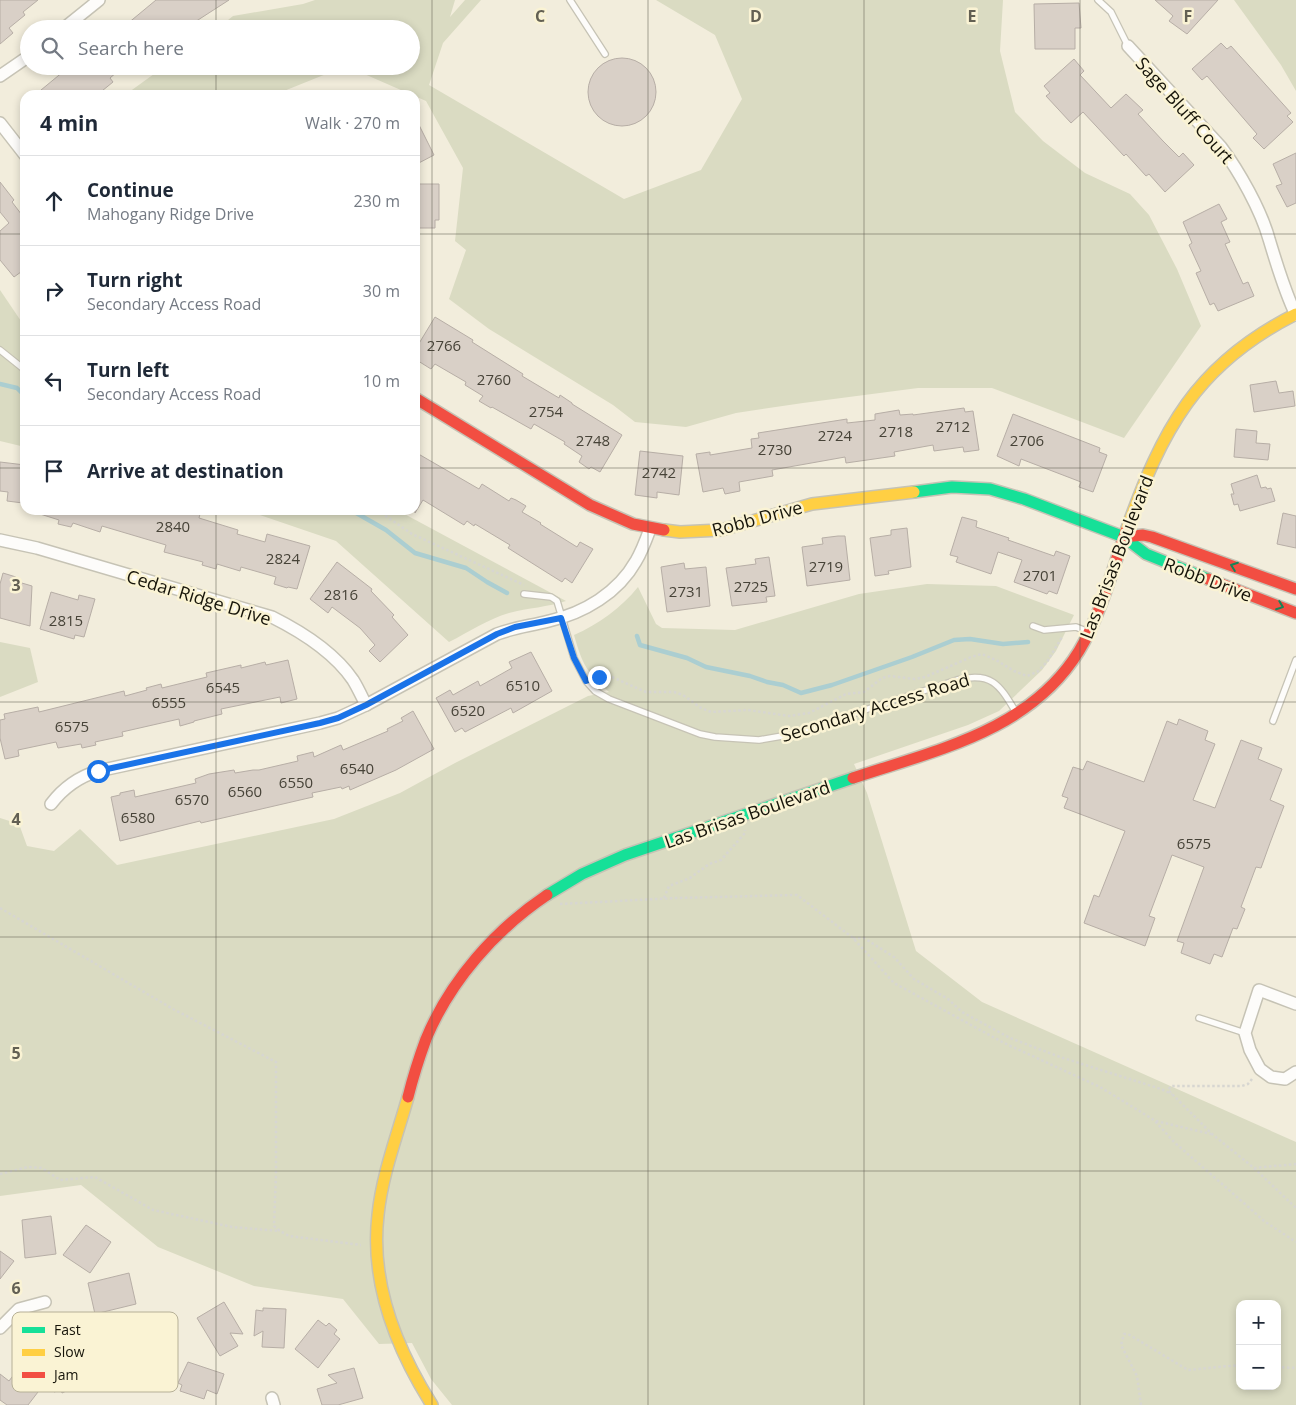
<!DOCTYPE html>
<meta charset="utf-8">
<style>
body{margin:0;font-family:"Open Sans",sans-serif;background:#f6f6f7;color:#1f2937}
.controls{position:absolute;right:15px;bottom:15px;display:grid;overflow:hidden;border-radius:10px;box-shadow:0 2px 8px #0003}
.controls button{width:45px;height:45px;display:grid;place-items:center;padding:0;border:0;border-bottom:1px solid #e0e1e3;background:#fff;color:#1f2937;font:25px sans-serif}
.stop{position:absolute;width:15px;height:15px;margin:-11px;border:4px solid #1a73e8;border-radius:50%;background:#fff}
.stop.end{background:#1a73e8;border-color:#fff;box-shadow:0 1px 5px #0008}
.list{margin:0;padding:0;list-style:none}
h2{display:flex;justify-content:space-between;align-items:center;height:65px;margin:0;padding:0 20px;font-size:21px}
h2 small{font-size:16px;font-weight:400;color:#747a83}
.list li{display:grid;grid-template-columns:32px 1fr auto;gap:15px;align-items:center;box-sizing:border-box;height:90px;padding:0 20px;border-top:1px solid #e0e1e3}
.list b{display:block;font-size:19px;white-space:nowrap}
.list p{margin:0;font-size:16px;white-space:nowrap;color:#747a83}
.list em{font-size:16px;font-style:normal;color:#747a83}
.icon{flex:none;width:28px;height:28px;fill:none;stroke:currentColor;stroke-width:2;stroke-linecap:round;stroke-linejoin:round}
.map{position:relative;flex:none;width:1296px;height:1405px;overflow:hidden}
.search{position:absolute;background:#fff;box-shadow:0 2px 8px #0003;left:20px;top:20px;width:400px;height:55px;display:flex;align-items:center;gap:12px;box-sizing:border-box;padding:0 18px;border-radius:28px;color:#747a83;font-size:19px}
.panel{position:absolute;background:#fff;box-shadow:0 2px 8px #0003;left:20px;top:90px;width:400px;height:425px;border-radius:15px}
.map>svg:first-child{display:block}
.green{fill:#dadbc2;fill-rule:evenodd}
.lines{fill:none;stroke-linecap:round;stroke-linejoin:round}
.stream{stroke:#abced1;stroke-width:4.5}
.building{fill:#d9d0c7;stroke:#b7aea6}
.lane-casing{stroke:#c6c3b5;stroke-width:8}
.street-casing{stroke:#c6c3b5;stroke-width:14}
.fast-casing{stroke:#c6c3b5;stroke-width:14}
.slow-casing{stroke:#c6c3b5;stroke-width:14}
.jam-casing{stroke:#c6c3b5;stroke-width:14}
.path{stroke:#d7d6d1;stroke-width:2.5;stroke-dasharray:2.5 2.5;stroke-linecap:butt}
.lane{stroke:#fdfcfa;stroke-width:5.5}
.street{stroke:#fdfcfa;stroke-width:11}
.fast{stroke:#16e098;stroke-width:11}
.slow{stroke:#ffcf43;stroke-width:11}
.jam{stroke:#f24e42;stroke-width:11}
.oneway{stroke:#168458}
.route{stroke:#1a73e8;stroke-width:6}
.grid{fill:none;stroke:#636053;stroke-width:1;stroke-opacity:0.55}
.labels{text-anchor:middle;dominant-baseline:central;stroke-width:5;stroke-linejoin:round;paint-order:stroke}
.number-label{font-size:15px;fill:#474338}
.street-label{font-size:18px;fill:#161409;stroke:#faf3d4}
.key{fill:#faf3d4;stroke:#b6b097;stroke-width:1}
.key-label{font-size:14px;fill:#161409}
.grid-label{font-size:16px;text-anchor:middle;font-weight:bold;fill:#636053;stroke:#faf3d4;stroke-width:5;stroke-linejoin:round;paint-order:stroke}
</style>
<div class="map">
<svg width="1296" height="1405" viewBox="0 0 1296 1405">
<rect width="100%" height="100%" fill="#f2eddc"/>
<g class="green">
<polygon points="315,0 455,0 450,17 465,0 481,0 443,43 429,85 624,199 701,170 742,99 715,35 656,0 1003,0 1000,51 1015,112 1043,141 1085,173 1130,194 1149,215 1177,269 1201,326 1124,438 992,388 918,388 803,403 736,413 686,427 635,422 613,405 489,329 449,299 466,250 455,241 463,168 426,101 346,66 279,93 277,95 125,95 165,66 411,66 411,29 217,29 233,16 303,4"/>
<polygon points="1234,0 1296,0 1296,91 1281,65"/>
<polygon points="0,290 25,327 25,447 0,441"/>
<path d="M245,510H397L566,601C548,607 528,608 509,613C488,619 469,632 449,642L336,541Z"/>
<path d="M927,584L996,586L1074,615L1056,651L1042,670L999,711L968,725L854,764L867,793L916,951L982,1002L1296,1142V1405H452L431,1379L412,1343L379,1344L343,1299L254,1286L158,1247L81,1185L0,1196V818L19,824L27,846L54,851L80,829L117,865L334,819L400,793L455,763L588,696L609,692C586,671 583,666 574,635C599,624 621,608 638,587L656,624L662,628L735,630L859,594ZM1240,1304H1277V1386H1240Z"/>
<polygon points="0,642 30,648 38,682 0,697"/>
</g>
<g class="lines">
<g class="stream">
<polyline points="0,384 17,388 25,396"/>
<polyline points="351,510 386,530 415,553 466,568 487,582 507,593"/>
<polyline points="637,636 640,645 687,658 706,667 750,676 767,682 783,685 801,693 832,685 912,657 954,640 970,639 1003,644 1028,642"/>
</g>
</g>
<g class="building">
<polygon points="0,0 38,0 23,12 25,15 9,28 13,33 0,44"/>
<polygon points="156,0 229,0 184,29 121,29"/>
<polygon points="1155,0 1218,0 1187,34 1169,21 1173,16"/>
<polygon points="1079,3 1081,28 1075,28 1075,49 1035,49 1034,4"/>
<polygon points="1221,43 1227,49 1231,46 1291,113 1287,116 1293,122 1264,149 1253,138 1257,134 1207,76 1202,80 1192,69"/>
<circle cx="622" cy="92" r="34"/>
<polygon points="1074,59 1084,71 1080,75 1111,108 1126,94 1143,110 1138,114 1163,141 1179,157 1183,153 1194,165 1165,192 1149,174 1146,176 1126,154 1124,156 1083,112 1071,123 1046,96 1050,93 1044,86"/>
<polygon points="70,66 76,66 80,71 85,66 124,66 110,78 113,82 97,95 35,95"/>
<polygon points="415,117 434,155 415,165"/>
<polygon points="1296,153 1296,203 1287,207 1276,186 1282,184 1273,164"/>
<polygon points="0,182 14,200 12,202 25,219 25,269 14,277 0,260 0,231 9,223 0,212"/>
<polygon points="415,184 439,184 439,220 435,220 435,228 415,228"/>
<polygon points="1219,204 1227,219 1221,222 1230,242 1225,244 1243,284 1248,282 1254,296 1218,311 1214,303 1210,305 1196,273 1201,271 1189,245 1192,243 1183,222"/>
<polygon points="435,317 473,340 472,342 523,374 522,376 559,398 560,395 572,403 572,404 622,435 600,472 591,467 589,469 579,462 582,456 564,444 565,442 534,424 531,429 492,407 491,408 479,401 483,396 465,385 466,382 435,364 431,369 415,359 415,350"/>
<polygon points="1276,381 1279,393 1293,391 1295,406 1254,412 1250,385"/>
<polygon points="964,408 965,412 973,411 979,450 964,452 963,447 934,451 933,445 894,452 895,456 846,463 845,457 772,470 773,476 739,482 740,491 725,494 723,488 703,492 696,454 710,452 710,455 752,448 751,439 759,438 758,433 847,419 847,423 875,420 875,414 899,410 900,415 913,414 913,415"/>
<polygon points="1013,414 1100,448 1099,452 1107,455 1093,492 1079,487 1081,482 1021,459 1019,466 997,456"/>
<polygon points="1236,429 1257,431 1256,443 1270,444 1268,460 1234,457"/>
<polygon points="640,451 683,456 679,495 657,492 657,498 635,495"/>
<polygon points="415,452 479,489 482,484 509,501 511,498 516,500 526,506 522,512 541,523 540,524 577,547 580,542 593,549 572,583 565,578 562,582 508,548 510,545 475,524 474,526 467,521 464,525 423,500 415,513"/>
<polygon points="0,462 25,465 23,503 7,501 8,492 0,491"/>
<polygon points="1257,475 1261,488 1266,487 1267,489 1271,488 1275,501 1240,511 1238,504 1234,505 1231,494 1234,494 1231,484"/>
<polygon points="37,510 169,510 184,514 185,510 187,510 200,514 199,518 238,530 237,534 265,542 267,534 310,546 297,589 288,587 287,588 274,584 276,577 241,567 240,571 217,564 216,569 202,565 203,562 164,552 166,545 102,526 100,532 73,523 71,527 58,524 59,520 37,513"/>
<polygon points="1283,513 1296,516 1296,548 1277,544"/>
<polygon points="962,517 977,521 976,527 1009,538 1008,540 1054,556 1056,551 1070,556 1057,594 1049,591 1047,594 1014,582 1022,560 998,552 991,574 956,562 958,557 950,555"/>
<polygon points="907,528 911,567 888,571 889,574 875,576 870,538 891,535 891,530"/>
<polygon points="838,536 845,536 850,580 807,586 802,547 823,544 822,538"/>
<polygon points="769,557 775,596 766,597 767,602 732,606 726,568 756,564 755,559"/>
<polygon points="337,562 372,589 371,591 394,615 392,617 408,635 380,662 369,651 375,645 360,628 332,607 328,613 310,599"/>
<polygon points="684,563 685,569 706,567 710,606 667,612 661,567"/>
<polygon points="3,573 16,577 15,581 32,586 30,626 0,618 0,584"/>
<polygon points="51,592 78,600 79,595 95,599 84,637 75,635 74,639 40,629"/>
<polygon points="531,652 552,691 513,713 511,708 465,732 462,728 455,732 436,698 450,690 453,695 478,681 480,686 512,668 509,662"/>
<polygon points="288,660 297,699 281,703 280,697 221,709 222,714 194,721 194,722 180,726 179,719 122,732 123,736 95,742 96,745 82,748 81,744 58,748 56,742 18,750 19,756 5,759 0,738 0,720 5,719 4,714 38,707 39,712 124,691 125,696 147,690 146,688 161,684 162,688 207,677 206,673 241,665 241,668 265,662 266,665"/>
<polygon points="413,711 434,749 396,770 350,790 349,786 342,789 341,787 312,793 313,797 201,823 200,821 120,841 111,797 120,795 120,793 134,790 135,797 196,783 195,779 209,774 234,770 235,773 253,770 259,770 298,761 297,756 313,752 314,757 341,745 343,750 388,731 387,729 403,721 401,718"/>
<polygon points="1179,719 1208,731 1205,740 1215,744 1193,800 1215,808 1241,740 1262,748 1258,759 1282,769 1270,800 1284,806 1270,843 1261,868 1256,867 1241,907 1245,909 1237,929 1233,928 1222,957 1214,954 1210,964 1181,953 1184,943 1177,941 1204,867 1172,855 1149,916 1155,918 1145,946 1084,923 1094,895 1099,897 1125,831 1064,808 1068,798 1062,796 1073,767 1083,770 1087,761 1144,782 1167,721 1177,725"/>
<polygon points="51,1216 56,1254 25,1258 22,1220"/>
<polygon points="86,1225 111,1242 90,1273 63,1255"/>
<polygon points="0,1251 14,1261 0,1279"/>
<polygon points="129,1273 136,1304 95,1314 88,1283"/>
<polygon points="224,1302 243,1334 230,1333 238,1346 220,1356 197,1318"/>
<polygon points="263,1308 286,1309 284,1348 262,1347 263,1331 254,1336 256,1310 263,1311"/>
<polygon points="318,1320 326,1326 329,1323 337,1330 334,1334 340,1339 318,1368 295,1349"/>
<polygon points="71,1348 83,1383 62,1393 61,1390 54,1392 46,1369 54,1366 50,1355"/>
<polygon points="188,1362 224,1374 217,1394 207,1390 204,1399 180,1391 182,1385 178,1383"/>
<polygon points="354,1368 363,1398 338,1405 322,1405 317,1389 337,1383 328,1375"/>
<polygon points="15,1373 38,1392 28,1405 7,1405 0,1400 0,1374 9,1381"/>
</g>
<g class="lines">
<defs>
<g id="lane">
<polyline points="570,0 605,54"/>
<polyline points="1098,0 1111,12 1128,46"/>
<polyline points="0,350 25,370"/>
<path d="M524,594L551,597L557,601L574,658L586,681L595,691L609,699L700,734L715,737L759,740L788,735L957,680C993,671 1000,686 1017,714"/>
<polyline points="1033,626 1044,630 1076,627 1086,631"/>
<polyline points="1273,721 1296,660"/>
<polyline points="1199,1018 1245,1033"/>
</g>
<g id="street">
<polyline points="63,29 99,0"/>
<path d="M1128,46L1221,147C1239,171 1261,210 1269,239C1277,265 1284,290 1296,315"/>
<polyline points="0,76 29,56"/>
<polyline points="0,123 25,155"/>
<path d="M0,540L37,548L272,617C302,632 334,652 353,680C358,688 362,697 366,705"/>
<path d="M51,804C64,787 78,777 98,771L320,723L338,718L366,705L497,634C516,627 530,626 549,621C584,613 618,593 636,561C642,551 646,540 650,529"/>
<polyline points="1296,1004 1259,990 1245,1033 1250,1050 1260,1069 1271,1077 1285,1079 1296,1072"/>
<polyline points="0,1328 19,1309 45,1302"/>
<polyline points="272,1398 274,1405"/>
</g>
<g id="fast">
<polyline points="914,492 952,487 990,489 1024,499 1124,537 1146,554 1208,579"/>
<polyline points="547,895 582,874 625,855 853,778"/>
</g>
<g id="slow">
<polyline points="664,530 680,532 721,530 812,504 914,492"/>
<path d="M1126,531C1162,430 1196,364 1296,314"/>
<path d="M408,1097C397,1136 382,1175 378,1215C370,1283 396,1348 432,1405"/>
</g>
<g id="jam">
<polyline points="415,398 590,505 633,524 664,530"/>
<polyline points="1124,537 1143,535 1152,537 1296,589"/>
<polyline points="1208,579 1296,613"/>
<path d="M853,778C936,750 1030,731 1079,651C1101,614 1112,571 1126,531"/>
<path d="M408,1097C413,1077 419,1058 426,1039C450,981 495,930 547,895"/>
</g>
</defs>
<use href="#lane" class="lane-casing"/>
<use href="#street" class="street-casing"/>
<use href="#fast" class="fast-casing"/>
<use href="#slow" class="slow-casing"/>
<use href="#jam" class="jam-casing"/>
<g class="path">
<polyline points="377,510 412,534 524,585"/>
<polyline points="597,678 612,677 646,692 674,692 683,695 701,708 711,712 748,710 789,716 809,713 846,694 864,692 882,678 890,676 915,679 925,677 971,657 982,654 996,660 1014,671 1027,676 1037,672 1047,662 1062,637"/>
<polyline points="664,898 669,886 690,878 709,864 721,860 745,833 745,830"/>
<polyline points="560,904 675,898 797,895 853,938 894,983 1004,1043 1100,1087 1154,1120 1174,1142 1245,1204 1264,1221 1296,1242"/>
<polyline points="0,908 173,1009 276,1062 276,1175 274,1226 280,1231 289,1236 361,1245"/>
<polyline points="853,938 864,938 894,957 914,979 948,999 962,1012 1010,1038 1060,1057 1161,1089 1172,1094"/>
<polyline points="1252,1079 1248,1084 1242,1086 1171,1086 1168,1090 1212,1134 1254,1168 1296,1208"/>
<polyline points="1156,1121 1211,1134"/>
<polyline points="1254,1168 1296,1164"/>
<polyline points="0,1174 28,1167 42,1168 60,1180 95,1177 153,1210 232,1227 280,1231"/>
<polyline points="1277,1367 1296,1368"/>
<polyline points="1141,1405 1137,1376 1121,1345 1124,1334 1128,1334 1188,1370 1240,1365"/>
</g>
<use href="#lane" class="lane"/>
<use href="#street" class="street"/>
<use href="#fast" class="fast"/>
<use href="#slow" class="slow"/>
<use href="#jam" class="jam"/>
</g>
<defs><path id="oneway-chevron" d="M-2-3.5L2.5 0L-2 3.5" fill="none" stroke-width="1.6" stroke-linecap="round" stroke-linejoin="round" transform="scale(1.25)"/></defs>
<g class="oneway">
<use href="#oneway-chevron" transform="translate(1234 566) rotate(-160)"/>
<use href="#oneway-chevron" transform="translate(1280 606) rotate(21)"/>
</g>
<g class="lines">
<polyline class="route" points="98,771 320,723 338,718 366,705 497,634 515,627 561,618 574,658 586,681 599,677"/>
</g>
<path class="grid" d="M216,0V29M432,0V1405M648,0V1405M864,0V1405M1080,0V1405M216,66V95M0,234H25M415,234H1296M0,468H25M415,468H1296M216,510V1405M0,702H1296M0,937H1296M0,1171H1296"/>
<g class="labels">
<g class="number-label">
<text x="444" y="345">2766</text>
<text x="494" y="379">2760</text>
<text x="546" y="411">2754</text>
<text x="953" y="426">2712</text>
<text x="896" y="431">2718</text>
<text x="835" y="435">2724</text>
<text x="593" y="440">2748</text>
<text x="1027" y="440">2706</text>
<text x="775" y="449">2730</text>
<text x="659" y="472">2742</text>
<text x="173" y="526">2840</text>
<text x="283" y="558">2824</text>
<text x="826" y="566">2719</text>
<text x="1040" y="575">2701</text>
<text x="751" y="586">2725</text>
<text x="686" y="591">2731</text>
<text x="341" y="594">2816</text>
<text x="66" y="620">2815</text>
<text x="523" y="685">6510</text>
<text x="223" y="687">6545</text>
<text x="169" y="702">6555</text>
<text x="468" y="710">6520</text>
<text x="72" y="726">6575</text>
<text x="357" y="768">6540</text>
<text x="296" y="782">6550</text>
<text x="245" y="791">6560</text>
<text x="192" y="799">6570</text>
<text x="138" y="817">6580</text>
<text x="1194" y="843">6575</text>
</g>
<g class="street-label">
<text transform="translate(1185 110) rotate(48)">Sage Bluff Court</text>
<text transform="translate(757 518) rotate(-15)">Robb Drive</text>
<text transform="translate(1116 557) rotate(-69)">Las Brisas Boulevard</text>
<text transform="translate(1208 579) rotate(21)">Robb Drive</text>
<text transform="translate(199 597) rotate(17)">Cedar Ridge Drive</text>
<text transform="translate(875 707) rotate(-17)">Secondary Access Road</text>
<text transform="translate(747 814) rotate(-19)">Las Brisas Boulevard</text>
</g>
</g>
<rect x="12" y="1312" width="166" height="80" rx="8" class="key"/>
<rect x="22" y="1327" width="23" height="6" fill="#16e098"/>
<rect x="22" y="1349" width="23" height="7" fill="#ffcf43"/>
<rect x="22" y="1372" width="23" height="6" fill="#f24e42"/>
<g class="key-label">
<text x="54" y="1335">Fast</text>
<text x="54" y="1357">Slow</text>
<text x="54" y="1380">Jam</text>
</g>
<g class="grid-label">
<text x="540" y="22">C</text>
<text x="756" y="22">D</text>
<text x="972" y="22">E</text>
<text x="1188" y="22">F</text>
<text x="16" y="591">3</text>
<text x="16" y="825">4</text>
<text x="16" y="1059">5</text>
<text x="16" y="1294">6</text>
</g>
</svg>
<div class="controls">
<button>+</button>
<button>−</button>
</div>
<div class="stop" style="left:98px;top:771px"></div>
<div class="stop end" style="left:599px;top:677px"></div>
<div class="search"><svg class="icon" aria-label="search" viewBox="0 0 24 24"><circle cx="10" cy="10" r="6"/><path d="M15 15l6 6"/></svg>Search here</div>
<section class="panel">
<h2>4 min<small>Walk · 270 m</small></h2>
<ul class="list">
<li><svg class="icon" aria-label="ahead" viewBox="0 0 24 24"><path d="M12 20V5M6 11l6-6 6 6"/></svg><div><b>Continue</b><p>Mahogany Ridge Drive</p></div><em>230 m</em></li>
<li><svg class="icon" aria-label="right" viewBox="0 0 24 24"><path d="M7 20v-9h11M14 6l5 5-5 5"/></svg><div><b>Turn right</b><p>Secondary Access Road</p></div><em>30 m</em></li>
<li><svg class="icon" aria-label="left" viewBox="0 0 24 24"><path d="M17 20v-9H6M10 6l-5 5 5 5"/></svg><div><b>Turn left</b><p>Secondary Access Road</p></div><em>10 m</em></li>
<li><svg class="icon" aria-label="arrive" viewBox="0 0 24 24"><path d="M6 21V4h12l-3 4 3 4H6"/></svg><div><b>Arrive at destination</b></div></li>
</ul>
</section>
</div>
